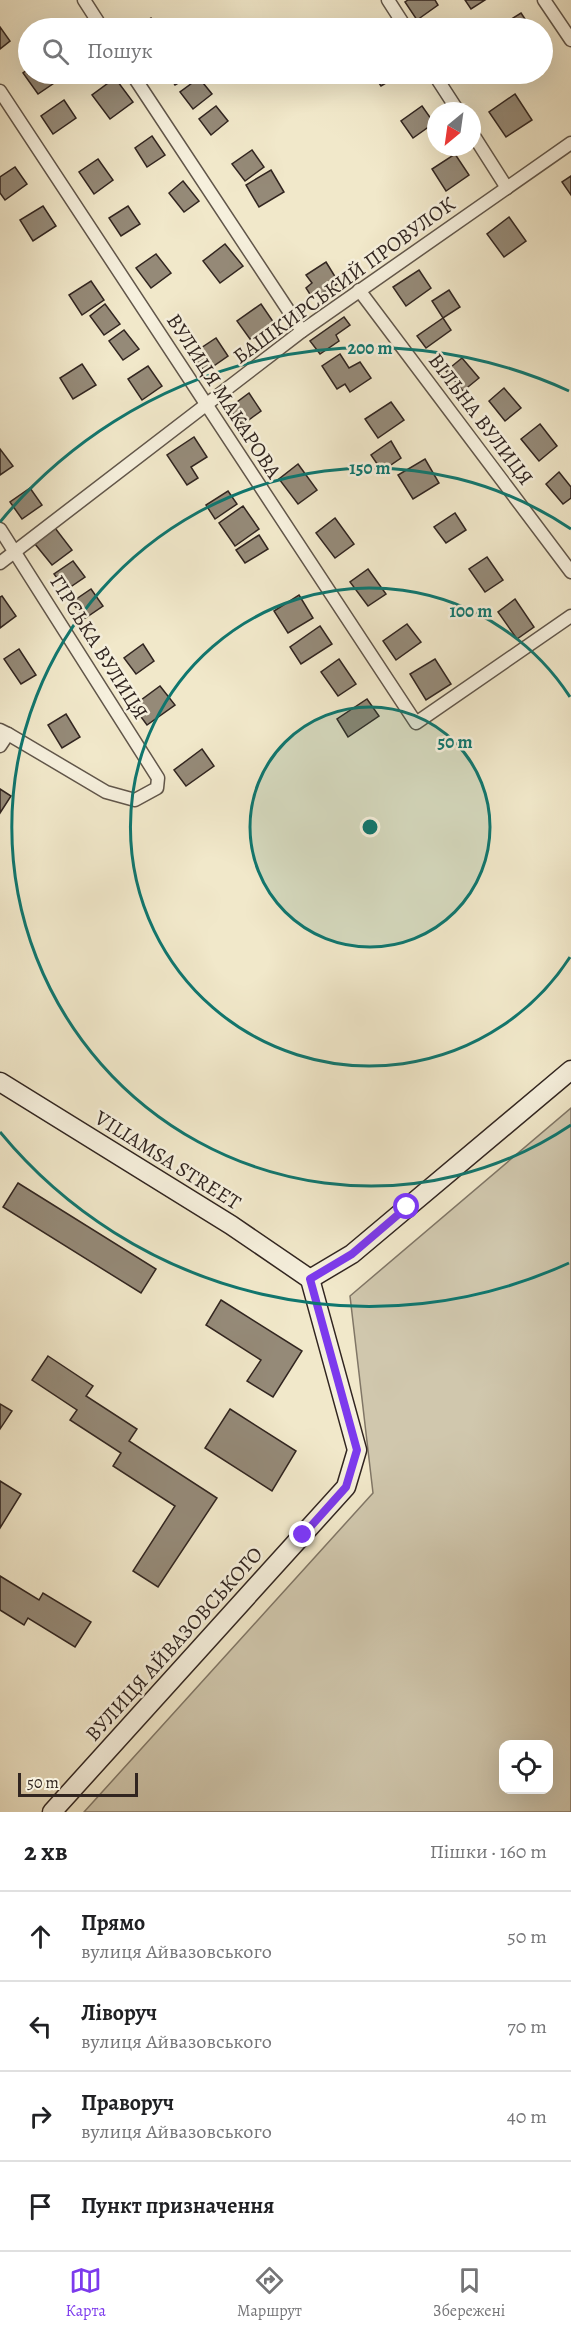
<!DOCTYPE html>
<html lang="uk">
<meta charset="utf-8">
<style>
body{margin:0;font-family:Alegreya,serif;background:#f6f6f6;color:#202124}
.controls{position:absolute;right:18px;bottom:18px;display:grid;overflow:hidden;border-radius:12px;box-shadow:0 6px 24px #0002}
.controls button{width:54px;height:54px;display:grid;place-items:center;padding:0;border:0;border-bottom:2px solid #e0e0e0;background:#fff;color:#202124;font:30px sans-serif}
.compass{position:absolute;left:427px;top:102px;width:54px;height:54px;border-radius:50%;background:#fff;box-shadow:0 6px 24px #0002;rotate:209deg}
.scale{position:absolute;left:18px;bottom:15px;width:120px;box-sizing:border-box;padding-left:6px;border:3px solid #312520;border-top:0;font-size:16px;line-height:21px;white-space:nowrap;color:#312520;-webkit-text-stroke:4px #f6f0dd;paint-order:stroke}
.stop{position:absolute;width:18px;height:18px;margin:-14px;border:4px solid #7c3aed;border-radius:50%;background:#fff}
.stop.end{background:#7c3aed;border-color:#fff;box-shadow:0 2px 6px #0008}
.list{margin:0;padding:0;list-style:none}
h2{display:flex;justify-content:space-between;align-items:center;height:78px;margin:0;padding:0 24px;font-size:26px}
h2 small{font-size:20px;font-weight:400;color:#757577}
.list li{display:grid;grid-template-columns:39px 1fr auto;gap:18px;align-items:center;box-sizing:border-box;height:90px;padding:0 24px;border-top:2px solid #e0e0e0}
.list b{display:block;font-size:22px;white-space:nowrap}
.list p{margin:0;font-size:20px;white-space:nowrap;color:#757577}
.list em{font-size:20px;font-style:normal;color:#757577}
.icon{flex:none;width:33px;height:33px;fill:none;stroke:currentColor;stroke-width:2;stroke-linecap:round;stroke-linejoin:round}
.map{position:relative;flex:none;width:571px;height:1812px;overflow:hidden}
.search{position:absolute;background:#fff;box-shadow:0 6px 24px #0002;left:18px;right:18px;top:18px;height:66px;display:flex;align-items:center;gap:15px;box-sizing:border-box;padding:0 21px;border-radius:33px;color:#757577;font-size:22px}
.sheet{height:438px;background:#fff}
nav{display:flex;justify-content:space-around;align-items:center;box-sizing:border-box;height:84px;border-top:2px solid #e0e0e0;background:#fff;font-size:16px;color:#757577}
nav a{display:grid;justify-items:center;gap:3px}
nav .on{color:#7c3aed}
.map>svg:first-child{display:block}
.green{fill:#d0c7ad;stroke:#807666;stroke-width:1.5;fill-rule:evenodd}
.building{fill:#958a78;stroke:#312520;stroke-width:1.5}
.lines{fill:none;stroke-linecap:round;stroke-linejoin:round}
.street-casing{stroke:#61564a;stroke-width:15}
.secondary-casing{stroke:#312520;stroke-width:21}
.street{stroke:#f6f0dd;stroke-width:12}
.secondary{stroke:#f6f0dd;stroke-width:18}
.route{stroke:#7c3aed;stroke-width:8}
.ring{fill:none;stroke:#0f766e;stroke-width:3}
.labels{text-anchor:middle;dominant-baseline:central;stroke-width:5;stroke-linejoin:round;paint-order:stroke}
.street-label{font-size:21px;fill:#312520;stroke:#f6f0dd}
.centre{fill:#0f766e;stroke:#f6f0dd;stroke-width:3}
.ring-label{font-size:18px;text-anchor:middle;font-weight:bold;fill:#0f766e;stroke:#f6f0dd;stroke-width:5;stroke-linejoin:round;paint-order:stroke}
</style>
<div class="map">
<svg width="571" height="1812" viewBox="0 0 571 1812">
<rect width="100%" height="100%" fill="#f1e8ca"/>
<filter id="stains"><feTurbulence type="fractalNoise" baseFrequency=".00333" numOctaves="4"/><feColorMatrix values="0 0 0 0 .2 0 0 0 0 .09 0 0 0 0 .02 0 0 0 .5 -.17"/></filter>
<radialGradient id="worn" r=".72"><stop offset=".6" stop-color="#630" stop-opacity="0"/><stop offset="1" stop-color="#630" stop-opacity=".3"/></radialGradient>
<path class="green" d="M571,1108V1812H84L373,1493L350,1296ZM504,1744H548V1790H504Z"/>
<g class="building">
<polygon points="408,0 435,0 438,5 417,20 405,2"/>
<polygon points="465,0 485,0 471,9"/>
<polygon points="521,13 531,28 497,28"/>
<polygon points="151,18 158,28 139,28 138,26"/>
<polygon points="375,19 381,28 359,28"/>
<polygon points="77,21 82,28 66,28"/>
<polygon points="0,27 10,41 0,49"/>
<polygon points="28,69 28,74 57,74 60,79 38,94 23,73"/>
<polygon points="168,74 194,74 175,85"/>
<polygon points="373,74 397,74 398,76 381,86"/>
<polygon points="115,78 133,102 110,119 92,95"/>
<polygon points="199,78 212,94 193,109 180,92"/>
<polygon points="515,94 532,120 506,137 489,112"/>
<polygon points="64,100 76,118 53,134 41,116"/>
<polygon points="216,106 228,121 211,135 199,119"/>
<polygon points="422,106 434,123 413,138 401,121"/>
<polygon points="152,136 165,155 147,167 135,148"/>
<polygon points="252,150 264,167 245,181 232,164"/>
<polygon points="455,154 469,175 446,191 432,169"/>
<polygon points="98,159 113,180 94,194 79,172"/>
<polygon points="15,167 27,184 5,200 0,193 0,177"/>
<polygon points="271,170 284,192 259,207 246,185"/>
<polygon points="571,176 571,195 562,182"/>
<polygon points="183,181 199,201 184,212 169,193"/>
<polygon points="43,206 56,226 33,241 20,220"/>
<polygon points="128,206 140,224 121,236 109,218"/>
<polygon points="509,217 526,241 504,257 487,234"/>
<polygon points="225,244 243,266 220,283 203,261"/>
<polygon points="156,254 171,273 151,288 136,268"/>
<polygon points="326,262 339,283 313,299 306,288 312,283 306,275"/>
<polygon points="419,270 431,288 406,306 393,287"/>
<polygon points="91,281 104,300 82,315 69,295"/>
<polygon points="449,290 460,307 443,318 432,301"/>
<polygon points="105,304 120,324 104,335 90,316"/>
<polygon points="261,304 274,323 250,339 237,321"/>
<polygon points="344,317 350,325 336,335 339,341 320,354 310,341"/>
<polygon points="443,318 451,330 426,348 417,336"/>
<polygon points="124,330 139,349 123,360 109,341"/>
<polygon points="216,338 228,356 205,372 192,354"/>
<polygon points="340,354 349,368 360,362 371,378 350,392 345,384 337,389 322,366"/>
<polygon points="462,358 479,378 463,391 446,371"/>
<polygon points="82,364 96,385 73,399 60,378"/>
<polygon points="148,366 162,386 142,400 128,379"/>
<polygon points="504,388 521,408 505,421 489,401"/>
<polygon points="249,393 261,411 242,425 229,408"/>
<polygon points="391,402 404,420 378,438 365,419"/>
<polygon points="540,424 557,446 539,461 521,439"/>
<polygon points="194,437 207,457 191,467 198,478 187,485 167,455"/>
<polygon points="391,441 401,458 382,471 371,455"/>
<polygon points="0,449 13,466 0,475"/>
<polygon points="425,459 439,483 413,499 398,475"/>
<polygon points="298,464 317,490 298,504 279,479"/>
<polygon points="559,472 571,487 571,498 563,504 546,484"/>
<polygon points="30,488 42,505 22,519 10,502"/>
<polygon points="228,491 237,504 215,519 206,505"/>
<polygon points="243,506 259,529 235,546 219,523"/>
<polygon points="455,513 466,530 446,543 434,527"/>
<polygon points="335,518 354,544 335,558 316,533"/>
<polygon points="55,528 72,550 52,565 35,544"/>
<polygon points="259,535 268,549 245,563 236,550"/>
<polygon points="487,557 503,580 485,592 469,569"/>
<polygon points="73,561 85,577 66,590 54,574"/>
<polygon points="368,569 386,594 368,606 350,582"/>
<polygon points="91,589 103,606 84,619 72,602"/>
<polygon points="299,595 313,618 288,633 274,611"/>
<polygon points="2,596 16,616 0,628 0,597"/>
<polygon points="515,599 534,627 517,639 498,612"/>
<polygon points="407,624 421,642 396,660 383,641"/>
<polygon points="320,626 332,644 301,664 290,647"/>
<polygon points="143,644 154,661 136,674 124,658"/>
<polygon points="19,649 36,675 21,684 4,659"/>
<polygon points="339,659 356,684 338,696 321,672"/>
<polygon points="435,659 451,684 426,700 410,674"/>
<polygon points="160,686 175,705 147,725 133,706"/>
<polygon points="367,699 379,716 348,737 337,719"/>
<polygon points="66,714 80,737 62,748 48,725"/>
<polygon points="202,749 214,766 186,786 174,770"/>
<polygon points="0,789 11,796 0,813"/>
<polygon points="18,1183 156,1269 141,1293 3,1207"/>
<polygon points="221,1300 302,1351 273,1397 247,1381 261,1360 206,1325"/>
<polygon points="48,1356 93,1386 86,1396 137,1429 129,1441 217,1498 158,1587 133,1571 175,1506 113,1466 121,1453 70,1420 77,1410 32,1380"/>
<polygon points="0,1404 12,1411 0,1429"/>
<polygon points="230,1409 296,1451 272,1491 205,1448"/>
<polygon points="0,1481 21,1494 0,1528"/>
<polygon points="0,1576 39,1600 43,1593 91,1622 75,1647 28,1618 24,1625 0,1610"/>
</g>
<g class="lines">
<defs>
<g id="street">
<polyline points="84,0 102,28"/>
<polyline points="388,0 406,28"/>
<polyline points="544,0 571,40"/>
<polyline points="132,74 302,331"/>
<polyline points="434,74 458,111"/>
<polyline points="0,91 416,723 571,616"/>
<polyline points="472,133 507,188"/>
<polyline points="359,290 571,572"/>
<polyline points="0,529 158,778 157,788 135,800 106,792 8,734"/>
<polyline points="0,563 302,331 571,143"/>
<polyline points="0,730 8,734 0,746"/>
</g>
<g id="secondary">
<polyline points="0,1082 231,1225 310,1279"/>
<polyline points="310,1279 352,1254 571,1070"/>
<polyline points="52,1812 346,1487 357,1450 310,1279"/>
</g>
</defs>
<use href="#street" class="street-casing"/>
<use href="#secondary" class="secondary-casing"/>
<use href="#street" class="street"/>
<use href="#secondary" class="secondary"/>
</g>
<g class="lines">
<polyline class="route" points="303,1535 346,1487 357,1450 310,1279 352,1254 407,1207"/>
</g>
<circle cx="370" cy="827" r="120" fill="#0f766e" fill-opacity=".12"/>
<g class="ring">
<circle cx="370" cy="827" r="120"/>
<path d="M570 957A239 239 0 1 1 570 697"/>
<path d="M571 1125A359 359 0 1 1 571 529"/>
<path d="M569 1263A479 479 0 0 1 0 1132M0 522A479 479 0 0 1 569 391"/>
</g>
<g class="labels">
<g class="street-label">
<text transform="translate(344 280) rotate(-36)">БАШКИРСЬКИЙ ПРОВУЛОК</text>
<text transform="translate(224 396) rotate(57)">ВУЛИЦЯ МАКАРОВА</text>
<text transform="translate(481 419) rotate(53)">ВІЛЬНА ВУЛИЦЯ</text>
<text transform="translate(99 647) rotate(58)">ГІРСЬКА ВУЛИЦЯ</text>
<text transform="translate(168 1160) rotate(32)">VILIAMSA STREET</text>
<text transform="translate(174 1644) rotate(-48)">ВУЛИЦЯ АЙВАЗОВСЬКОГО</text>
</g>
</g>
<circle cx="370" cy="827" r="9" class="centre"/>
<g class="ring-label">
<text x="370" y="354">200 m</text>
<text x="370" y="474">150 m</text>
<text x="471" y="617">100 m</text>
<text x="455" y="748">50 m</text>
</g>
<rect width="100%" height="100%" filter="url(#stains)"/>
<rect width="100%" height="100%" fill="url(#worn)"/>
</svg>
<div class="controls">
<button><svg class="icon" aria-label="locate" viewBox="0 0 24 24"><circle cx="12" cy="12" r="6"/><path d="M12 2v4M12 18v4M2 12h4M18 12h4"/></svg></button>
</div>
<svg class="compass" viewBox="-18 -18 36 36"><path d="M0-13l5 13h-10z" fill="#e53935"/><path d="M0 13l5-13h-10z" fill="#757577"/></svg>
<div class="scale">50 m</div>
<div class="stop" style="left:407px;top:1207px"></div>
<div class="stop end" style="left:303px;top:1535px"></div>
<div class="search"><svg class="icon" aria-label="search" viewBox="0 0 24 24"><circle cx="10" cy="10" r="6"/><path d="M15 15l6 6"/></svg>Пошук</div>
</div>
<section class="sheet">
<h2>2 хв<small>Пішки · 160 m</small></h2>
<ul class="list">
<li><svg class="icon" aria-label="ahead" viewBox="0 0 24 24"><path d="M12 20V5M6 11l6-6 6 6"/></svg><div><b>Прямо</b><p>вулиця Айвазовського</p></div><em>50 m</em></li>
<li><svg class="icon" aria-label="left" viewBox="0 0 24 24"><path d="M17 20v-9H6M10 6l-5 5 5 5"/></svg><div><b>Ліворуч</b><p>вулиця Айвазовського</p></div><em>70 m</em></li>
<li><svg class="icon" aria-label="right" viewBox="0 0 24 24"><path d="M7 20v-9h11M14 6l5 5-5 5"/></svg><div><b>Праворуч</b><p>вулиця Айвазовського</p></div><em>40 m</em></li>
<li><svg class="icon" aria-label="arrive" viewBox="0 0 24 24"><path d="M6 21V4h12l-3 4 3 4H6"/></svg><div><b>Пункт призначення</b></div></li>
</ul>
</section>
<nav>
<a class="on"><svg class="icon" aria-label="map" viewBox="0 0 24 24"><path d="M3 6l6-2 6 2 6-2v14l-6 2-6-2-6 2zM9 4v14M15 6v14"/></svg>Карта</a>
<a><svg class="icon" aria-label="directions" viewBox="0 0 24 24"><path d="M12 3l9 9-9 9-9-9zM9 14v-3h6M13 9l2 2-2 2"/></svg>Маршрут</a>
<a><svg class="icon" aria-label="saved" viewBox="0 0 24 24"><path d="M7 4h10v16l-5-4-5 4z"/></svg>Збережені</a>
</nav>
